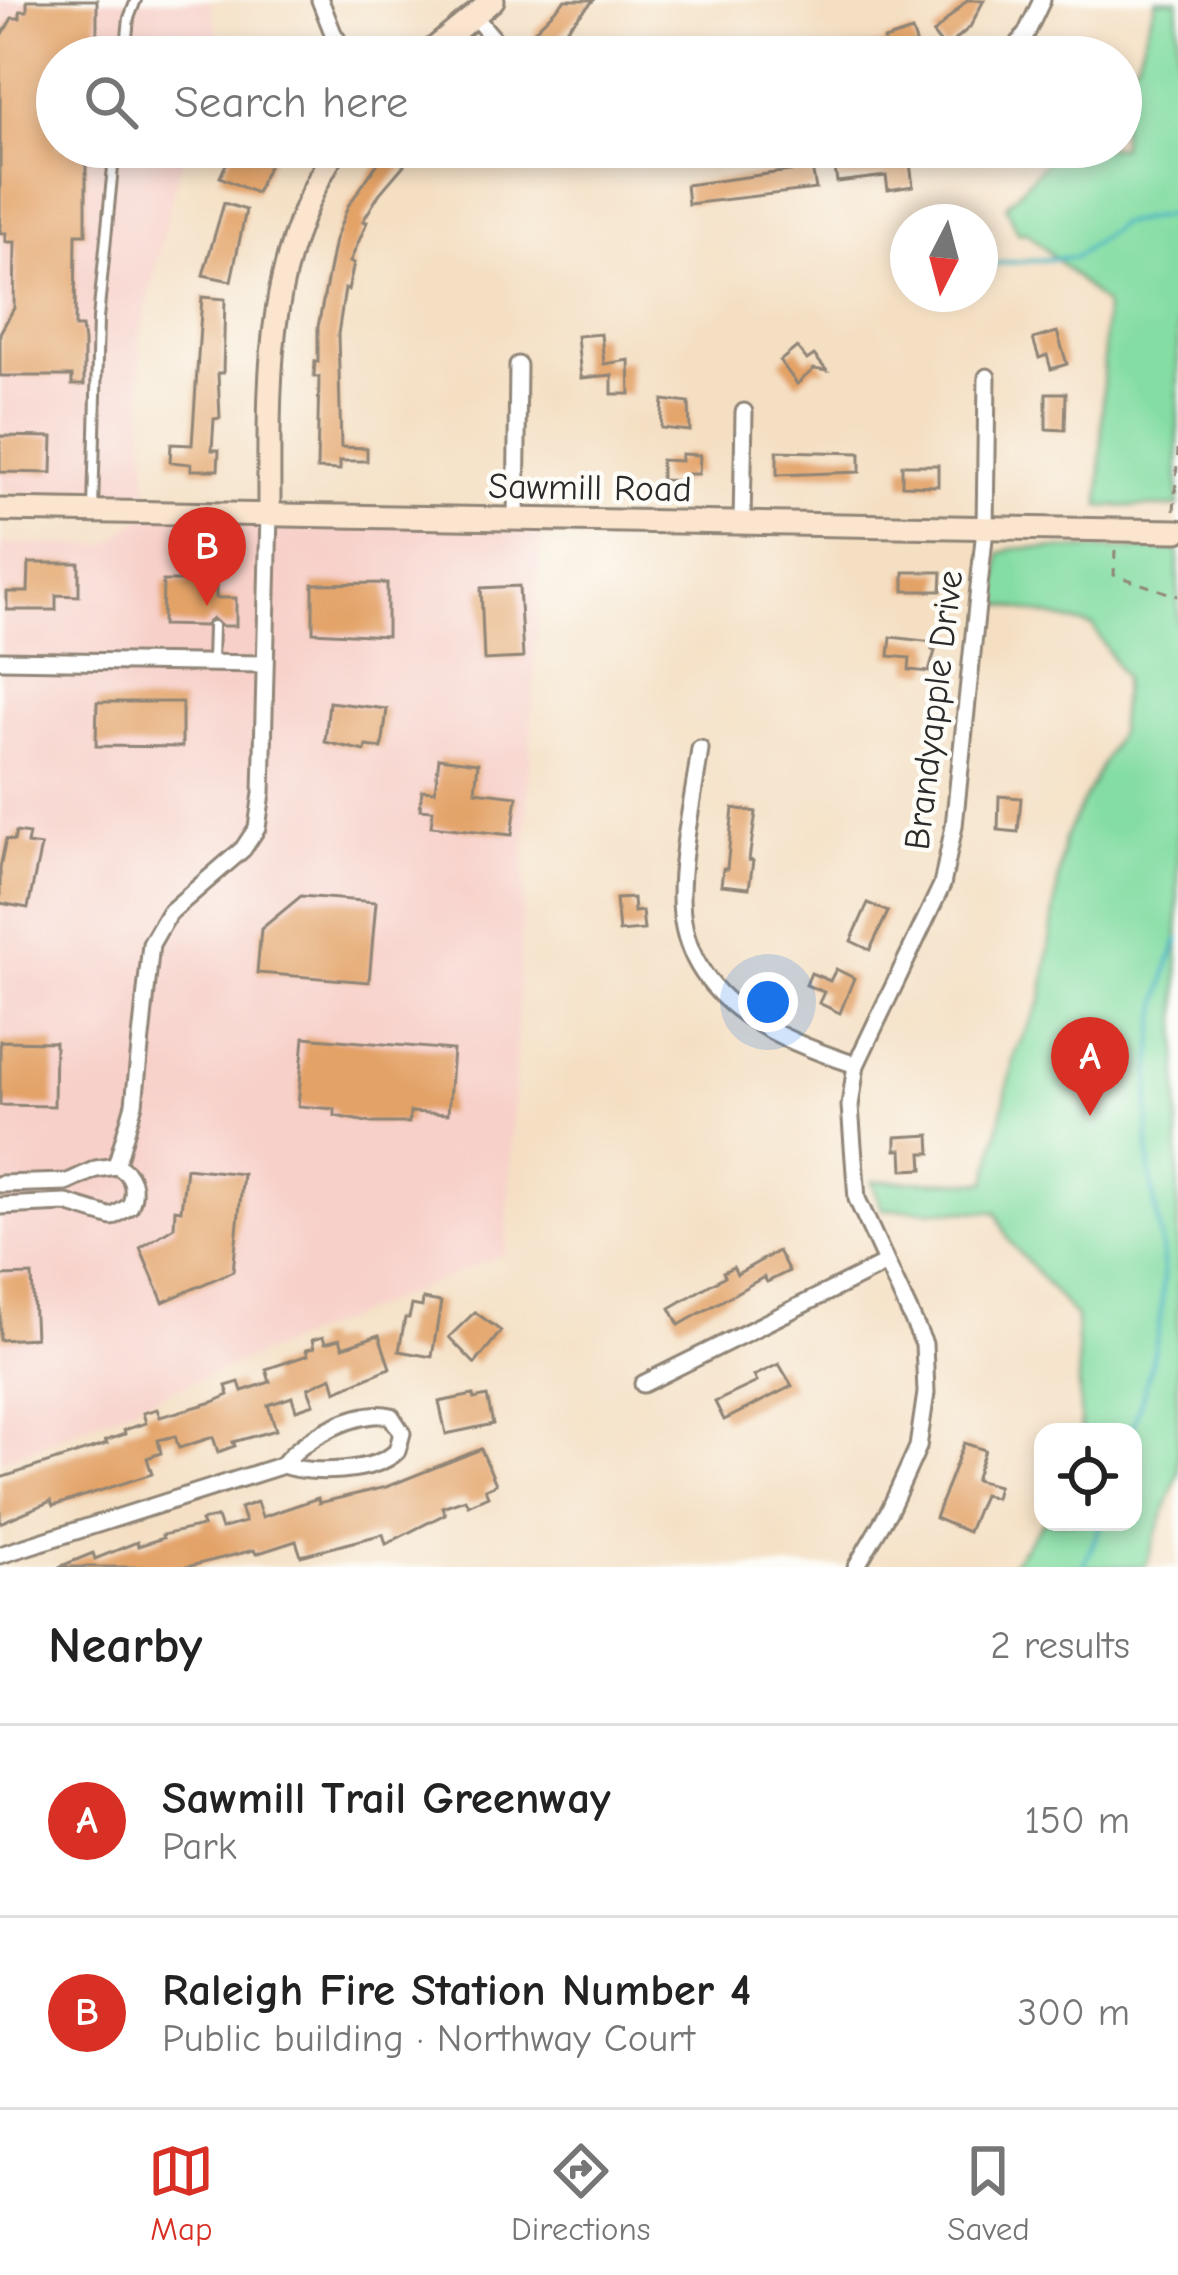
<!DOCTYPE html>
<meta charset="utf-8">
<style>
body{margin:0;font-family:"Comic Neue",sans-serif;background:#f2f2f2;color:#222}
.controls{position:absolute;right:36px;bottom:36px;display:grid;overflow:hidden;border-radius:24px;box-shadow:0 6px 18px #0003}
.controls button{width:108px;height:108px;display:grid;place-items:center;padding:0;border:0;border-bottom:3px solid #e0e0e0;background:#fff;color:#222;font:60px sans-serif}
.compass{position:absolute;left:890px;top:204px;width:108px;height:108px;border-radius:50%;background:#fff;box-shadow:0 6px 18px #0003;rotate:186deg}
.you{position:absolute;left:768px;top:1002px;width:42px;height:42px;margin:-30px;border:9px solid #fff;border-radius:50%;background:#1a73e8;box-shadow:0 0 0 18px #1a73e833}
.badge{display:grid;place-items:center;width:78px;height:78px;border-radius:50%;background:#d93025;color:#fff;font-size:39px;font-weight:700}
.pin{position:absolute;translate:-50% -99px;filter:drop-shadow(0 3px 6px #0008)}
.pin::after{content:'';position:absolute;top:63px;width:42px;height:36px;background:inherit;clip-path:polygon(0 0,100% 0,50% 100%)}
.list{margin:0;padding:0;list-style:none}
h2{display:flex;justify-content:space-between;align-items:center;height:156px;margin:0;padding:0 48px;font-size:51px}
h2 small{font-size:39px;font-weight:400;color:#767676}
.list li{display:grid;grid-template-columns:78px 1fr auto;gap:36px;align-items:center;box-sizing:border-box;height:192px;padding:0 48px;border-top:3px solid #e0e0e0}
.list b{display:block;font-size:45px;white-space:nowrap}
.list p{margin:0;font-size:39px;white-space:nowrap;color:#767676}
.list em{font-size:39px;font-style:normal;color:#767676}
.icon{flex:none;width:66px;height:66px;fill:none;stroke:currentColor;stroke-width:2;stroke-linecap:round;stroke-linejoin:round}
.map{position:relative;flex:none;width:1178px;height:1567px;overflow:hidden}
.search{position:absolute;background:#fff;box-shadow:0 6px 18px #0003;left:36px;right:36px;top:36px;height:132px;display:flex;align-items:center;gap:30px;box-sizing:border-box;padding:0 42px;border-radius:66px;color:#767676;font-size:45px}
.sheet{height:540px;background:#fff}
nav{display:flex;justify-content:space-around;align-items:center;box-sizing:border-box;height:168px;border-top:3px solid #e0e0e0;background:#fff;font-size:33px;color:#767676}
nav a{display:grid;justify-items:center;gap:6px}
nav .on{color:#d93025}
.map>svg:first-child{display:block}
.built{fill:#f7d0c9}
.green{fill:#84dda3;stroke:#588467;stroke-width:3}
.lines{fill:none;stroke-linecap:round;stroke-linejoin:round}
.stream{stroke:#43b2be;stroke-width:4.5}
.building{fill:#e3a266}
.lane-casing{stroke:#908577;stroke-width:14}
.street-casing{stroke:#908577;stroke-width:21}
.secondary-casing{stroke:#908577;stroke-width:27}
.path{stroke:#908577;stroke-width:3;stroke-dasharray:9 9;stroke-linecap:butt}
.lane{stroke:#fff;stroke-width:8}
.street{stroke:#fff;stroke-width:15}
.secondary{stroke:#fbe5cf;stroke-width:21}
.labels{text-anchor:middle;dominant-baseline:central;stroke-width:9;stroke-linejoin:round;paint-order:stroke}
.street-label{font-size:36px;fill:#2b2b2b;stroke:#fdfcf7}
</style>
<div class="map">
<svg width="1178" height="1567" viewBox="0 0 1178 1567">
<rect width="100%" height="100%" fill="#fdfcf7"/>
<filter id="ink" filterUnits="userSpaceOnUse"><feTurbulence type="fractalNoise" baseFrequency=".00833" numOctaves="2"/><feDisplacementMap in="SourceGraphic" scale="24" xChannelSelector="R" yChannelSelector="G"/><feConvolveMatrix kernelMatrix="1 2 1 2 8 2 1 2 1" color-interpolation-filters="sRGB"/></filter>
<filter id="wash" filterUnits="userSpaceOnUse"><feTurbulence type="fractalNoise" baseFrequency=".004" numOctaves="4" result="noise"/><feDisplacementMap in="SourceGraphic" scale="48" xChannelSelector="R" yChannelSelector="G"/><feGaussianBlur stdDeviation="2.7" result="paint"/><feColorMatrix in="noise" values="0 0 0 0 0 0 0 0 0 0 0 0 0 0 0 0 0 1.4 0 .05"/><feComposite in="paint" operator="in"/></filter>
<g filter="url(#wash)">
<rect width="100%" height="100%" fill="#f4dfc3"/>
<polygon class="built" points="0,0 209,0 224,57 57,57 57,147 191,147 178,171 139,341 149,511 542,520 506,1253 0,1461 0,543 107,545 148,512 0,490"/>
<g class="green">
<polygon points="1156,0 1178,0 1178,507 1100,506 1105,305 1027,232 1018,232 1006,206 1059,147 1121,147 1121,78 1137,60"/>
<polygon points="1014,548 1178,550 1178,1474 1145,1567 1009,1567 1043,1522 1133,1522 1133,1432 1081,1432 1076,1317 1009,1241 996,1212 882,1209 872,1181 987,1182 1015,1052 1042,1000 1064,839 1118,733 1124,678 1093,626 995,603 1000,554"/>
</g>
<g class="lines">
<g class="stream">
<polyline points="980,265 1075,257 1119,224 1178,213"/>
<path d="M1131,1432C1149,1378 1164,1327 1163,1269C1163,1233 1151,1196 1149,1159C1147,1095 1152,999 1178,940"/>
<polyline points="1083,1567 1102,1522"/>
</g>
</g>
<g id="blocks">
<g class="building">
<polygon points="27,0 97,0 97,57 57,57 57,147 86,147 86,234 76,234 75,327 82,327 84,342 84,385 72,385 72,376 0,376 0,333 14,308 15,242 6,242 6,233 0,233 0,39 12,18 20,18 20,11 27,11"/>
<polygon points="565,0 594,0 548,48 533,32"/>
<polygon points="967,0 984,0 970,27 945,49 933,34"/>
<polygon points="912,31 921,57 844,57 843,49 885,44 884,40"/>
<polygon points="249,147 277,147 256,193 220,177 233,149 245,155"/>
<polygon points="389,147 408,147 415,152 380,193 363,221 367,222 350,262 354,263 348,290 345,289 338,334 341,447 367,448 367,461 340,461 340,470 317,469 319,377 314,377 315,361 318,362 318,327 335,240 348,206"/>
<polygon points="909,156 913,186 888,190 886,176 837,182 834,162"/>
<polygon points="812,168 816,189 688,204 686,185"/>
<polygon points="224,203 246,210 231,281 203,275"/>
<polygon points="202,297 225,299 223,373 218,373 220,418 214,419 212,450 219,450 218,470 191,470 191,464 170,462 171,444 192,445"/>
<polygon points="1057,332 1067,364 1051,369 1047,355 1039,358 1033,339"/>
<polygon points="601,334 604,364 629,360 630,394 612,394 612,375 581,378 577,336"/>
<polygon points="797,347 807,360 814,355 827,371 814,369 797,384 780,361"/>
<polygon points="1046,393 1066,393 1065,430 1046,429"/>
<polygon points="663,400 689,403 690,431 661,428"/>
<polygon points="0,436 53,437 52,473 0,472"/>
<polygon points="777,451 860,453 860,472 777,475"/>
<polygon points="681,454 700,455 699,474 687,474 687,481 661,480 661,460 681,461"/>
<polygon points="902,465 938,465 938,486 902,485"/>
<polygon points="29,563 79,563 79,596 56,595 56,610 7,610 7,592 28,592"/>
<polygon points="904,572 942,572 941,591 904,591"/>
<polygon points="188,577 216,578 216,598 236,598 236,626 221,626 212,618 205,626 162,625 163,581 188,581"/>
<polygon points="387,583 387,636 313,632 313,584"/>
<polygon points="519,586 523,658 484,660 481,588"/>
<polygon points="891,637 933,642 932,650 935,651 929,672 909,670 910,658 889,656"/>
<polygon points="97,702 182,702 182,747 96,746"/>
<polygon points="329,702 387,709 382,748 366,746 365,751 325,742"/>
<polygon points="439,758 478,763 475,791 517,796 512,835 431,826 433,810 420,809 422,790 435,791"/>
<polygon points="999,796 1021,798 1018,832 998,830"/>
<polygon points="733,808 756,812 749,860 753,861 749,888 721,885 723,869 727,869"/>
<polygon points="16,832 29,834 27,844 41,846 28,908 0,903 0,868 6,839 14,841"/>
<polygon points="301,896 376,902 369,982 257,973 261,929"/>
<polygon points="633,898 634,912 642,911 644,930 619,932 616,899"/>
<polygon points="868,903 888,912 870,950 851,941"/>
<polygon points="836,969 854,978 840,1013 819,1003 824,992 806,985 811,973 830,981"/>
<polygon points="304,1037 453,1050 448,1114 410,1112 409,1123 372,1123 335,1116 335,1109 298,1106"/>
<polygon points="0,1041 55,1042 54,1106 0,1105"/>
<polygon points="930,1135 931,1153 922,1153 923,1169 903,1170 902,1150 896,1150 896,1137"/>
<polygon points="186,1168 243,1174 233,1271 163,1302 140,1248 174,1227 175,1209 181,1210"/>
<polygon points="778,1251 789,1271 767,1282 764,1277 679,1325 670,1308 725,1276 723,1272 733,1267 737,1274"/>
<polygon points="32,1275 35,1338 0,1340 0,1276"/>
<polygon points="423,1299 441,1302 432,1357 399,1351 405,1318 409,1318 412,1305 422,1307"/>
<polygon points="475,1312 501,1331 475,1364 449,1337"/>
<polygon points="379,1335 390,1368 336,1391 332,1377 308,1388 314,1404 296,1410 292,1397 268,1405 276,1430 233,1442 235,1446 218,1452 213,1437 179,1448 175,1436 158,1440 161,1453 147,1458 152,1474 53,1506 51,1501 0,1523 0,1478 107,1444 105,1441 125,1434 124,1430 146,1423 143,1413 157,1409 160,1417 213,1402 229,1395 226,1386 239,1382 242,1391 270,1382 266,1369 308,1355 306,1350 314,1348 312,1340 323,1337 325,1343 340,1339 343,1347"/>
<polygon points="779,1364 792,1386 724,1420 715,1402 757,1382 754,1376"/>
<polygon points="473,1395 474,1399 487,1396 493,1424 446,1434 439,1402"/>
<polygon points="964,1443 985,1450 975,1480 998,1486 995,1498 983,1495 968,1532 935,1518"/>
<polygon points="481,1449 496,1484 485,1489 488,1496 468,1505 465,1499 442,1507 445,1514 386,1544 383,1534 301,1556 296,1541 256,1554 254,1550 186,1567 59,1567 93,1553 95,1559 137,1542 138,1546 163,1538 162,1535 203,1526 201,1521 217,1517 221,1529 245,1522 240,1508 257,1502 262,1517 318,1498 319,1503 386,1487"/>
</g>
</g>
</g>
<g filter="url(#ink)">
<use href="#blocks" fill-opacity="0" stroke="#908577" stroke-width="3"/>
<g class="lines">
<defs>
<g id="lane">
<polyline points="125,57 129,18 136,0"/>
<polyline points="93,510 98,319 115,147"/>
<polyline points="212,662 213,626"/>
</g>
<g id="street">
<polyline points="320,0 333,33 348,57"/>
<polyline points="474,16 509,57"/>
<polyline points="1009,57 1026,34 1042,0"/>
<polyline points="516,520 518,365"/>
<polyline points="742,523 744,412"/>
<polyline points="0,660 264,664"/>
<path d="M700,749C694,797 681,849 681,897C681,999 774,1038 856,1065"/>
<polyline points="116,1166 134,1104 151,944 169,913 243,849 257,828 262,793 269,513"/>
<path d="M0,1184L68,1182L96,1169L116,1166C133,1173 137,1190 130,1206L112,1217L66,1203L0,1206"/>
<polyline points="643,1384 886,1263"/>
<path d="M0,1555L283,1465C301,1439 359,1408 391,1416L402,1433L397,1451C375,1473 310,1475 283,1465"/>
<polyline points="856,1567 890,1509 918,1447 926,1393 924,1344 857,1199 850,1106 856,1065 942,885 954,826 985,529 987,377"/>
</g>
<g id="secondary">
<polyline points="424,57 493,0"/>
<polyline points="0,510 1178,531"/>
<path d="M269,513C269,379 263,265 337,147"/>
</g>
</defs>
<use href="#lane" class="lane-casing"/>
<use href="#street" class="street-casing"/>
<use href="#secondary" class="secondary-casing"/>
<g class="path">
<polyline points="1174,511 1178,449"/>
<polyline points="1115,550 1114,575 1178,596"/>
</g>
<use href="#lane" class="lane"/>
<use href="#street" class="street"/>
<use href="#secondary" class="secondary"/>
</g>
</g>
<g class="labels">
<g class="street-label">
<text transform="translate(590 488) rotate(1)">Sawmill Road</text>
<text transform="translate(934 710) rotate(-83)">Brandyapple Drive</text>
</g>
</g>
</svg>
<div class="controls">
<button><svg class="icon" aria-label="locate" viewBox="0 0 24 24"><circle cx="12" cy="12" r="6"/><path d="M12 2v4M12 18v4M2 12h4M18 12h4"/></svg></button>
</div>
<svg class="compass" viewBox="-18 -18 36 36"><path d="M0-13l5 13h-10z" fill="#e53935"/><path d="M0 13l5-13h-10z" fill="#767676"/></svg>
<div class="you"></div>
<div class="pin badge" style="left:1090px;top:1116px">A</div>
<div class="pin badge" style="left:207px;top:606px">B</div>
<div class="search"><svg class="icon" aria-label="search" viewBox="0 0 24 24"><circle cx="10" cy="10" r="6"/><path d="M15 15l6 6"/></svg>Search here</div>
</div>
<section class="sheet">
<h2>Nearby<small>2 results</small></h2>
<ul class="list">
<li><span class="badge">A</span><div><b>Sawmill Trail Greenway</b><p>Park</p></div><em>150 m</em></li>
<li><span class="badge">B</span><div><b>Raleigh Fire Station Number 4</b><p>Public building · Northway Court</p></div><em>300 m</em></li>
</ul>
</section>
<nav>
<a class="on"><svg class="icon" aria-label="map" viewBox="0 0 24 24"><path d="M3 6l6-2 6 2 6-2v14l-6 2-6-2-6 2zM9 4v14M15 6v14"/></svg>Map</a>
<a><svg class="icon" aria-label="directions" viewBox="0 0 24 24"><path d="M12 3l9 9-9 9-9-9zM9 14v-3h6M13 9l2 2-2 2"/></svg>Directions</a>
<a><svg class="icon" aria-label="saved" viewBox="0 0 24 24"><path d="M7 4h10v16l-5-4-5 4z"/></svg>Saved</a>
</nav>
